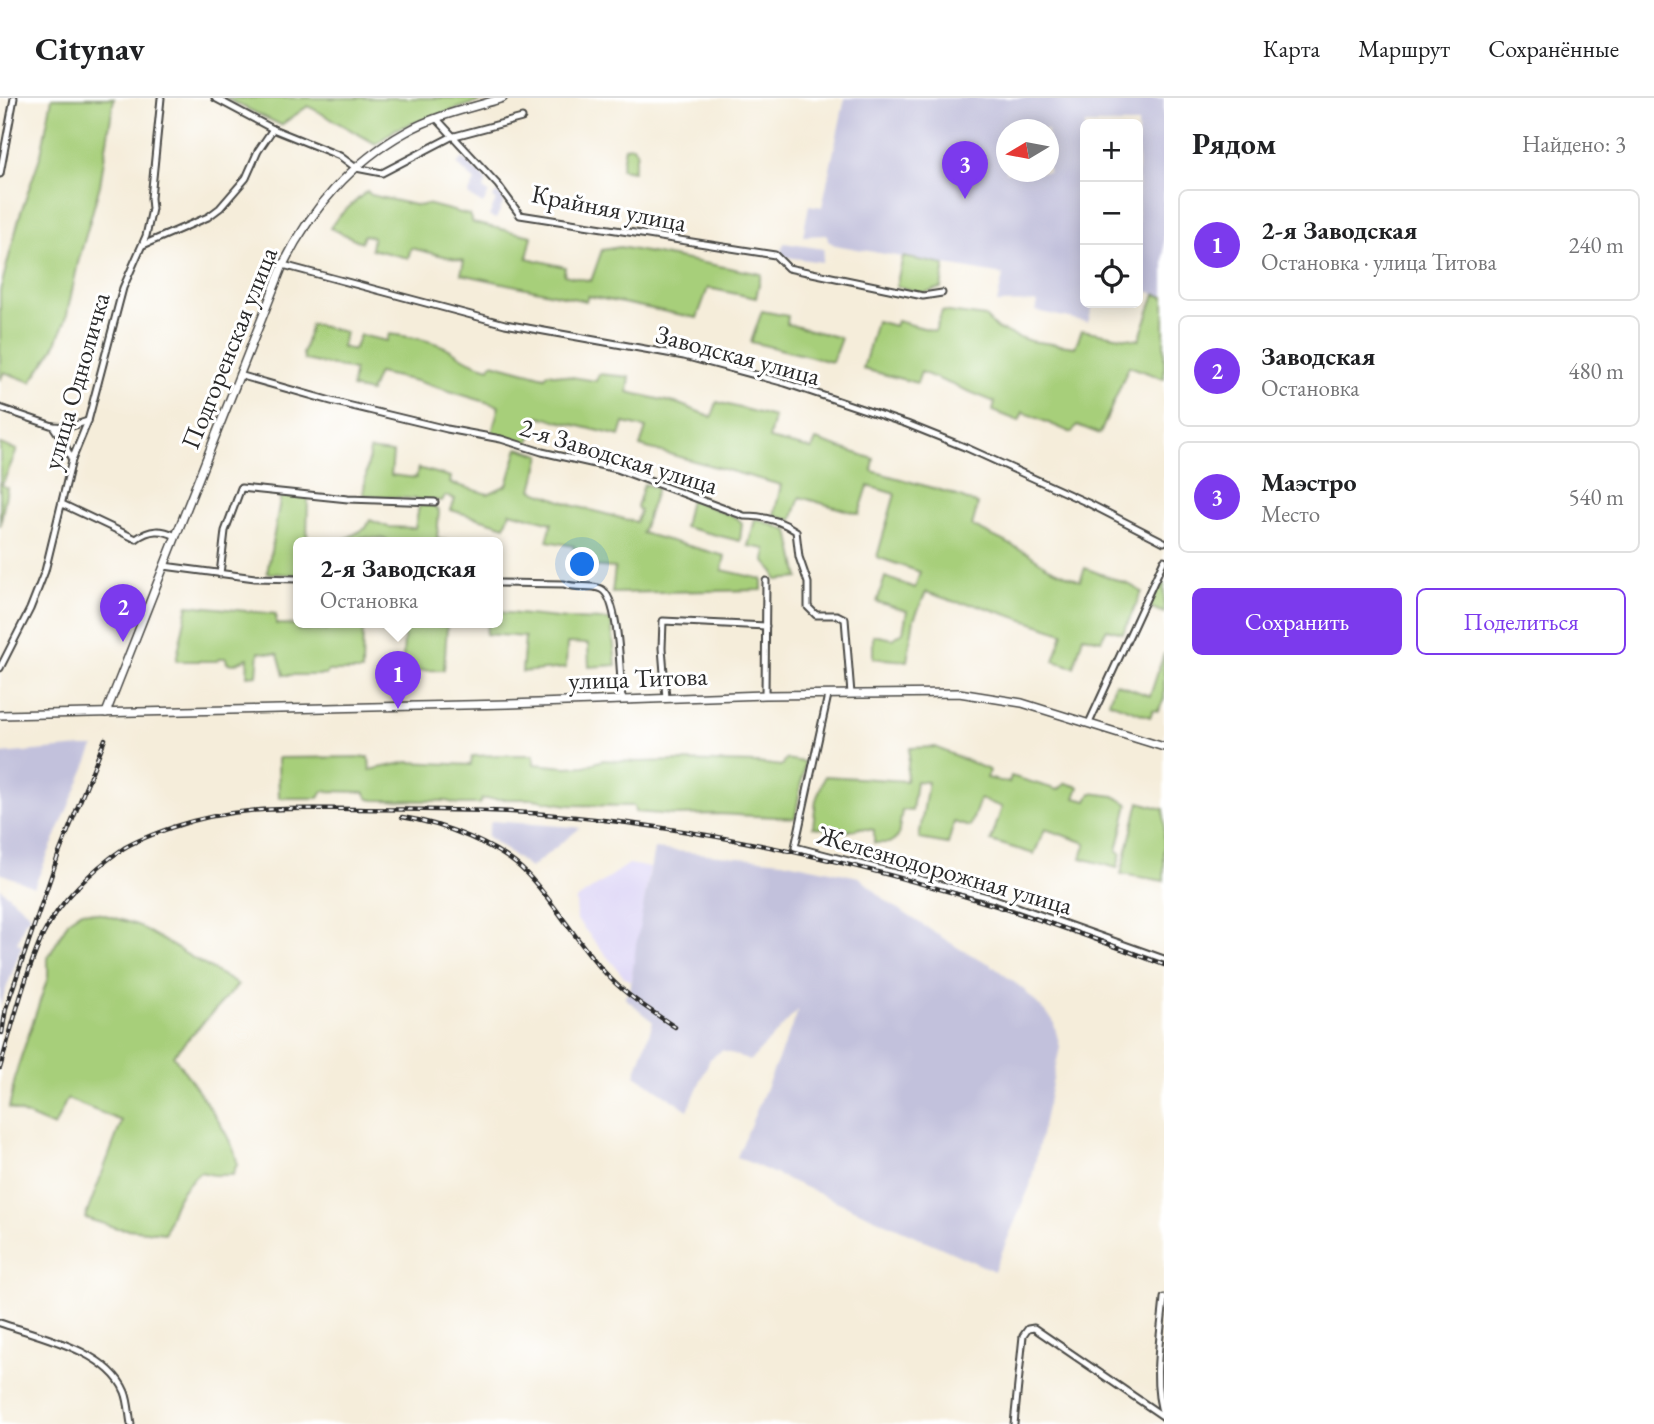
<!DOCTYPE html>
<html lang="ru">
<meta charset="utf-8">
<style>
body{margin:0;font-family:"EB Garamond",serif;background:#f2f2f2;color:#202124}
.controls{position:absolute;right:21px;top:21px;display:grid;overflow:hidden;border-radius:10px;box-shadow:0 4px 18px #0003}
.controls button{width:63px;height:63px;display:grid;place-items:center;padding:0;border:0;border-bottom:2px solid #e0e0e0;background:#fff;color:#202124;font:35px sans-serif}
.compass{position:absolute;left:996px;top:21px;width:63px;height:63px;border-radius:50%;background:#fff;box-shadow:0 4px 18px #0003;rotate:260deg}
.you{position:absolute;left:583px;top:467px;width:24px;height:24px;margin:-18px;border:5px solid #fff;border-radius:50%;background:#1a73e8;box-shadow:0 0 0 10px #1a73e833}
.badge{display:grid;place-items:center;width:46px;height:46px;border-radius:50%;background:#7c3aed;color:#fff;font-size:23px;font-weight:700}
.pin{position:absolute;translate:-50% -58px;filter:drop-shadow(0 2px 4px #0008)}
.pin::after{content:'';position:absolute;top:37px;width:24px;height:21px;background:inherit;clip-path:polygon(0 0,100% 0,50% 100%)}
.popup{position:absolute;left:293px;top:439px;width:210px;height:91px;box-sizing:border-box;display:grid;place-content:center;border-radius:10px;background:#fff;filter:drop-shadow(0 2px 5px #0005);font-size:23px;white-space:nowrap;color:#757577}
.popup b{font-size:26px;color:#202124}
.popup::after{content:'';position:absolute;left:50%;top:100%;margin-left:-14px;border:14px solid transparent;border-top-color:#fff}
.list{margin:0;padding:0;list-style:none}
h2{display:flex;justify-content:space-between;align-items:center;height:91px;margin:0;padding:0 28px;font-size:30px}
h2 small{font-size:23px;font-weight:400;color:#757577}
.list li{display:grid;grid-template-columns:46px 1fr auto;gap:21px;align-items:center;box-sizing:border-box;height:112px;margin:0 14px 14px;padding:0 14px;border:2px solid #e0e0e0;border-radius:10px}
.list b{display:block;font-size:26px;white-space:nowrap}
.list p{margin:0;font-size:23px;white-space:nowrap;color:#757577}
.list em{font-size:23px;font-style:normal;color:#757577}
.actions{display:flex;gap:14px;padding:21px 28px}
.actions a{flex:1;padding:16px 0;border:2px solid #7c3aed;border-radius:10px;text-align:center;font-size:24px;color:#7c3aed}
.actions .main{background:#7c3aed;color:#fff}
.icon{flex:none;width:38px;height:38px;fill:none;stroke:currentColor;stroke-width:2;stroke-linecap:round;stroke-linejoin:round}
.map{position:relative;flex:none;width:1164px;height:1326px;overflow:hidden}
header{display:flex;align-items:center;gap:42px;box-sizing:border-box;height:98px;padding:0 35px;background:#fff;border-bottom:2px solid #e0e0e0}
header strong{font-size:33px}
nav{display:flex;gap:38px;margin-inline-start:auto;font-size:24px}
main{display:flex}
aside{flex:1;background:#fff}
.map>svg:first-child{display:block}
.built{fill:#ddd5f6}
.industrial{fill:#c2c1dc;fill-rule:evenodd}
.green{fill:#a7cf7a;stroke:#697d52;stroke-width:2}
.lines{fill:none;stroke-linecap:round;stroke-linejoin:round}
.street-casing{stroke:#494845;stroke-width:9}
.secondary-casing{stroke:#494845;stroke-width:10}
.street{stroke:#fff;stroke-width:5}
.secondary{stroke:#fff;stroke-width:7}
.rail-casing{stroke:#2b2b2b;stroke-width:4.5}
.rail{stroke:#fff;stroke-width:2;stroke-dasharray:5;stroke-linecap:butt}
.labels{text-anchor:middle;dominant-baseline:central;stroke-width:6;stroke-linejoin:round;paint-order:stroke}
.street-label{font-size:26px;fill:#2b2b2b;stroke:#fff}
</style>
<header>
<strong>Citynav</strong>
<nav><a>Карта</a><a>Маршрут</a><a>Сохранённые</a></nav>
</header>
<main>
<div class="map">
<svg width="1164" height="1326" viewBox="0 0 1164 1326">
<rect width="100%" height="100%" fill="#fff"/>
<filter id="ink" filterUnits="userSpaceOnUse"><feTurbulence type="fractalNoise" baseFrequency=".0143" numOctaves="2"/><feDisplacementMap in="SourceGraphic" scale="14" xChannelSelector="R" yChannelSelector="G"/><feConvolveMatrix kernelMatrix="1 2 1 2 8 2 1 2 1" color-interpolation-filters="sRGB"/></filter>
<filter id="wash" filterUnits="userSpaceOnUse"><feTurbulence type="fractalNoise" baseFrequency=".00686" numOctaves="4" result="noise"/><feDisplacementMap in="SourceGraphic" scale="28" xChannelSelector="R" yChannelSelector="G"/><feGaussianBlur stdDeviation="1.57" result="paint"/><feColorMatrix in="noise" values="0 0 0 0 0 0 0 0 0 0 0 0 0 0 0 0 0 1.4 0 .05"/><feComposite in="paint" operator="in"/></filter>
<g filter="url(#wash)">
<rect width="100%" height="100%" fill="#f5edda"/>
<polygon class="built" points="629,766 650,770 631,883 624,879 577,822 576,802"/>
<g class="industrial">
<path d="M845,0H1164V198L1138,191V26H1085V205H1094L1088,224L1036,213L1038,204L997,205L1003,177L835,147L828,143L827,137L803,138L809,107L822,109ZM1006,32H1048V74H1006Z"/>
<polygon points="463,60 487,83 483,91 489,95 483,106 468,97 475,83 457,66"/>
<polygon points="496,94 505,101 496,121 489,118 496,102 493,100"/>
<polygon points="784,145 824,151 822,164 780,158"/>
<polygon points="82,649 94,649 34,789 0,775 0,656"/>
<polygon points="491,723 574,729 580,730 530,770 487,738"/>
<polygon points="654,751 782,763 859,779 889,805 960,851 990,866 1023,891 1053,922 1060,949 1030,1088 994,1173 737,1059 799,911 750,963 722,952 710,961 688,1012 635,977 653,924 624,899 630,893 636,847"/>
<polygon points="0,790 31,817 25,823 17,845 22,847 0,908"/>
</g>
<g class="green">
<polygon points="52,0 114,0 100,87 78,165 66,221 54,250 31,284 4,274 0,282 0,193 20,117 41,56"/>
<polygon points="225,0 490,0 396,31 376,46 308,8 281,27"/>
<polygon points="633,48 637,54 633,73 621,71 625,49"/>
<polygon points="367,93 371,97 419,108 427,106 469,117 473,125 532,138 527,160 565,169 564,177 591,183 602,152 620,149 761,176 756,200 708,190 697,220 588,198 586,203 461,176 464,163 411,150 408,160 371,151 373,139 364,137 361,144 330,130 338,119"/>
<polygon points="903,159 945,167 941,190 923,195 896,188"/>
<polygon points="1155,196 1164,199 1164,281 1129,268 1100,336 1077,327 1072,335 1023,314 1019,323 993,313 995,304 921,274 917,285 863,271 876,223 895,228 897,223 935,233 942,213 985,219 997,231 1030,243 1075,249 1082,232 1139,242"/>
<polygon points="762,213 788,218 787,226 841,240 832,264 751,244"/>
<path d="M311,226L345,234L342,249L354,252L360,237L387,243L389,236C409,239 430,241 449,251C464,260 472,266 489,270L492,265L545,279L548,275L596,283L599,276L630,279L628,294L679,306L712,319L717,304L774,319L769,341L812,351L816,342L874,361L872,373L947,394L978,406L972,428L1028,455L1046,468L1080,483L1085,470L1130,487L1142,494L1123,535L1107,531L1101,542L1083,538L1074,569L1054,563L1063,535L978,507L955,504L926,494L914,521L907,563L873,560V537L893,541L903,534L907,513L877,504L885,479L915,490L920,474L877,459L895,396L868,388L859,416L800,399L792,422L774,418L781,387L640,348L646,330L624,325L620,338L538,318L529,345L492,335L499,308L416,283L378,275L370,294L352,290L354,272L304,262L303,255Z"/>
<polygon points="0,346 17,352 2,387 7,390 0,428"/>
<polygon points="518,350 541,357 532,392 575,408 636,424 640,413 637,409 644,386 657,390 642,435 725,458 722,472 762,481 762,492 612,495 615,470 590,468 590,463 573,464 574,448 547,443 552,425 510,414 505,428 451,412 455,401 445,398 442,403 363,397 370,352 393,355 391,377 416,380 418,370 451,379 450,385 488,396 507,387"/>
<polygon points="281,397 308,399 307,443 325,445 298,445 298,477 267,475"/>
<polygon points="690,401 737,420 742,425 740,443 684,429"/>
<polygon points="431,407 439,413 437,441 459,445 387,445 387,441 361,439 360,445 338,445 366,430 370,422 388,429 415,430 419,408"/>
<polygon points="755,422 760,422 789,433 799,480 776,482 774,474 765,464 766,451 748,448"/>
<polygon points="1160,485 1164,486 1164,515 1149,509"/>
<polygon points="188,507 276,516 276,526 298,527 298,532 327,533 327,525 363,525 362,573 328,573 326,577 284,577 278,556 259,554 257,577 247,578 248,560 234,566 227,565 226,560 221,560 216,563 176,563"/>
<polygon points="498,514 567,521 611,522 616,567 589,569 588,546 567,545 566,570 522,574 525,539 486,536 488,525 498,525"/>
<polygon points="385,525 447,528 444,572 402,573 405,527"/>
<polygon points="1164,555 1164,601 1158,613 1153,612 1150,619 1109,604 1115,585 1150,598"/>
<polygon points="935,649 989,672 987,680 1009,685 1011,678 1058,692 1066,685 1079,689 1075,700 1087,703 1091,695 1114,698 1128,706 1117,753 1121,755 1117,770 1081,760 1086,745 1045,731 1034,756 991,743 1002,709 980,701 970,729 954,724 948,746 919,741 928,684 916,683 912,713 902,712 898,739 889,745 874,745 874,732 859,730 846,734 813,729 816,702 825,678 906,683 910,650"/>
<polygon points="501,657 534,657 534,666 566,669 585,668 603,662 637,664 676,663 756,665 782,668 786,661 805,664 795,720 718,716 675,717 635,714 634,708 568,707 533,701 482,701 480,706 458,706 446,703 374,702 369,701 364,694 323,693 319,700 279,700 278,660 369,659 370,672 408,664 471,667 472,658"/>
<polygon points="1139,704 1164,711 1164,783 1121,776"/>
<path d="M82,813L102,816L137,827L238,887L173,957C187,978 238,1043 237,1067C236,1068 233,1075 233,1077H214L200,1074C177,1094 173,1107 165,1135L117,1130L85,1120L122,1023L67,1001L54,1029L9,1010L17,971L48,879V860L69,822Z"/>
</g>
</g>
<g filter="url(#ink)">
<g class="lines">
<defs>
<g id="street">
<polyline points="215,0 273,31 340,58 356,70 382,75 451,39 522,20"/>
<polyline points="437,21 498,87 520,117 775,157 788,170 923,198 942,195"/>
<polyline points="0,76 14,0"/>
<polyline points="143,147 208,119 220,110 246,80 258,53 273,31"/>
<polyline points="283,167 505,226 684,258 785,285 907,326 967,350 1088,405 1164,444"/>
<path d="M239,277L331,303L447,331L501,341L542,354L617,371L744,418C762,418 781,422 796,433L799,459L808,485V509L816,517H837L845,521L851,596"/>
<polyline points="0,310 53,328 63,343 72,362"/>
<polyline points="53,328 69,329 88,323"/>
<path d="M62,406L136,441C150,431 161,431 176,438"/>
<polyline points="164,468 255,480 298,481"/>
<polyline points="220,476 225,433 241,390 348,401 435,404"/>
<path d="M498,485L564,486C576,491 591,486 601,491C620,500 620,580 622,601"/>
<polyline points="0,570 30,511 45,473 72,362 88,323 123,190 146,138 152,111 151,100 161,0"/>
<polyline points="765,597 766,483"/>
<polyline points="828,597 795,749 995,801 1164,861"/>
<polyline points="666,600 662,550 663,523 766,528"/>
<polyline points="1089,625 1164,462"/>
<path d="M1164,1200C1161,1236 1151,1286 1164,1319"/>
<path d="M0,1225C39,1238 108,1253 125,1294C129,1304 129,1316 131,1326"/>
<polyline points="1014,1326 1023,1238 1028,1231 1034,1230 1164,1319"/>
</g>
<g id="secondary">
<path d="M106,615L283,167C310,112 352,64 406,34C435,17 471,10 503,0"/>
<polyline points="0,617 509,606 765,597 959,595 1022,605 1164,649"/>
</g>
</defs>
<use href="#street" class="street-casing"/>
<use href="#secondary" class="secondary-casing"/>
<use href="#street" class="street"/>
<use href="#secondary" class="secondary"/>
<defs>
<g id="rail">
<path d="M402,719C441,725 500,747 527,776C558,808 579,849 611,881C630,900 653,914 675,929"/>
<polyline points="2,935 6,910 58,758 105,641"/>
<path d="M0,970C13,926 24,879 43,837C60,802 93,771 124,750C139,741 157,735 173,729C237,707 292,711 358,711C420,712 482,711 544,716C757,734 966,790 1164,867"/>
</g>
</defs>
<use href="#rail" class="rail-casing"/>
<use href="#rail" class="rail"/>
</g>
</g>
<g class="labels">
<g class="street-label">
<text transform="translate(609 110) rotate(11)">Крайняя улица</text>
<text transform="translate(229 250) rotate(-68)">Подгоренская улица</text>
<text transform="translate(738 257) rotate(15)">Заводская улица</text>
<text transform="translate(76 283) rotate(-74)">улица Одноличка</text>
<text transform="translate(619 358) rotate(17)">2-я Заводская улица</text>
<text transform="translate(638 580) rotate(-2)">улица Титова</text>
<text transform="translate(945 772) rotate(16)">Железнодорожная улица</text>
</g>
</g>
</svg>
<div class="controls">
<button>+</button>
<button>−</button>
<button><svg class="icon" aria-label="locate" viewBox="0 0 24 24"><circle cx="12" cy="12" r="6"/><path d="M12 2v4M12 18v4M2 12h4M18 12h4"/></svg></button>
</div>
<svg class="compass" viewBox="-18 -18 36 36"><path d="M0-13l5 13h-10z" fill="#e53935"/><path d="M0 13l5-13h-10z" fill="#757577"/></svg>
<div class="you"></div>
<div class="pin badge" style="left:398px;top:611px">1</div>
<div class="popup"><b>2-я Заводская</b>Остановка</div>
<div class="pin badge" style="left:123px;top:544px">2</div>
<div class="pin badge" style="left:965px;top:101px">3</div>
</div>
<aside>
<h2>Рядом<small>Найдено: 3</small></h2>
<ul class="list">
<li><span class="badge">1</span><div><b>2-я Заводская</b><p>Остановка · улица Титова</p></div><em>240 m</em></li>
<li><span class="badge">2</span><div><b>Заводская</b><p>Остановка</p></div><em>480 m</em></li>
<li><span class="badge">3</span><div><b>Маэстро</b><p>Место</p></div><em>540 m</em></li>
</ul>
<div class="actions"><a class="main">Сохранить</a><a>Поделиться</a></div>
</aside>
</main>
